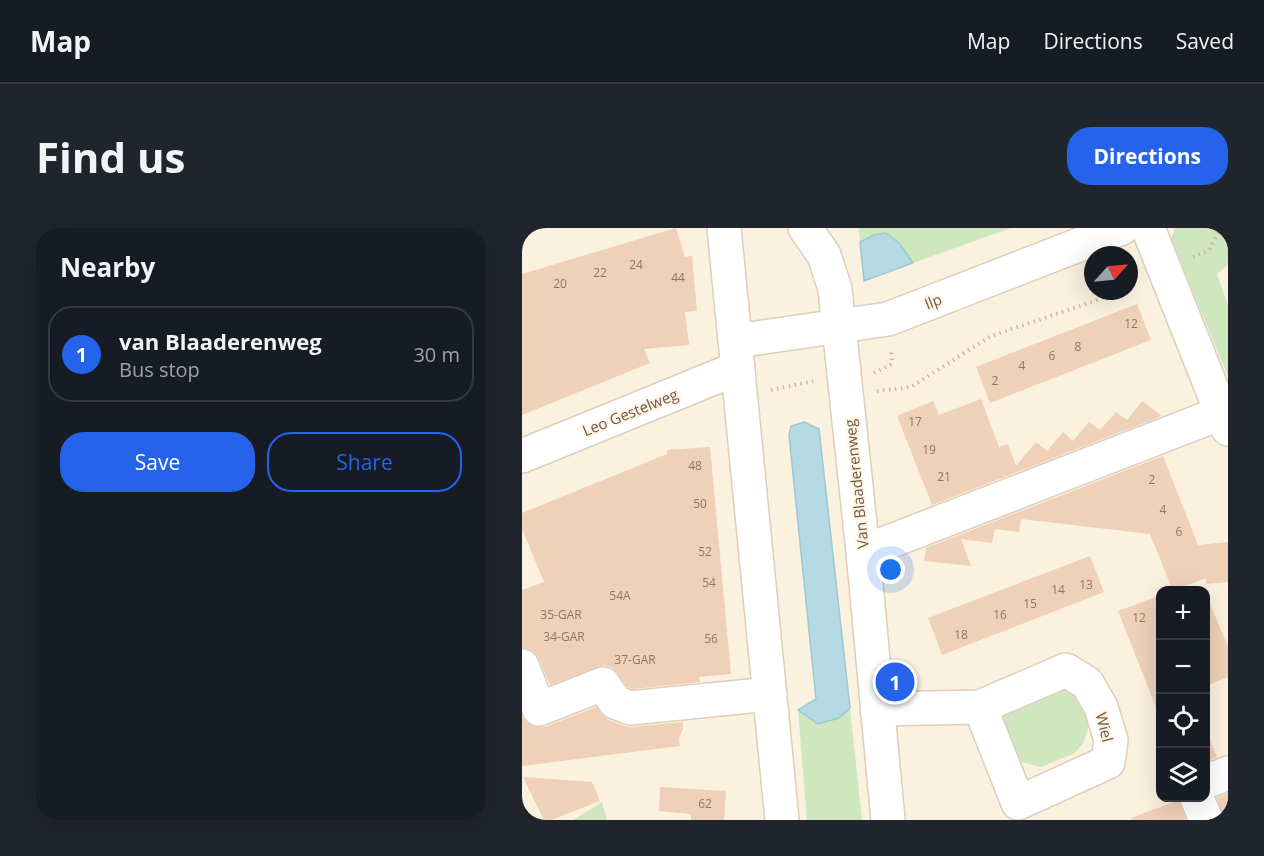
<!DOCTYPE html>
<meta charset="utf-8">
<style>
body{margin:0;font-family:"Open Sans",sans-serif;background:#20242c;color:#f1f3f6}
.controls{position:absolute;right:18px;bottom:18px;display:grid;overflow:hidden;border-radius:12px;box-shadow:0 6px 24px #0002}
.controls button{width:54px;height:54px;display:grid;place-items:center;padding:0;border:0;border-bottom:2px solid #363941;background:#171b24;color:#f1f3f6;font:30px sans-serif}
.compass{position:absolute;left:562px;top:18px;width:54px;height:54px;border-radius:50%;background:#171b24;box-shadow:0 6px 24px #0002;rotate:63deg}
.you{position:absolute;left:369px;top:342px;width:21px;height:21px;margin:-15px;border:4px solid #fff;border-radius:50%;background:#1a73e8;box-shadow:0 0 0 9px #1a73e833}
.badge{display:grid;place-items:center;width:39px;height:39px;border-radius:50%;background:#2563eb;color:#fff;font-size:20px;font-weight:700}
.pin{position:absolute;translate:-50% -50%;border:3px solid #fff;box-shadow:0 2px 6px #0006}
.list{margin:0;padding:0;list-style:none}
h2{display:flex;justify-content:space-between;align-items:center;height:78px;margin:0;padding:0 24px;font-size:26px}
h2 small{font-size:20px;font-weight:400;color:#9ea1a6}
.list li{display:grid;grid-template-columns:39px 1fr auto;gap:18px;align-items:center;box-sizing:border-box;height:96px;margin:0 12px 12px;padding:0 12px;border:2px solid #363941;border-radius:24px}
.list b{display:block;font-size:22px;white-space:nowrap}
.list p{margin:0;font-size:20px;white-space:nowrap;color:#9ea1a6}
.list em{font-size:20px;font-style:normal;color:#9ea1a6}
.actions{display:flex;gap:12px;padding:18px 24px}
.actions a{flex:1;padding:14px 0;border:2px solid #2563eb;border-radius:24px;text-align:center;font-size:21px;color:#2563eb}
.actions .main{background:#2563eb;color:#fff}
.icon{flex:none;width:33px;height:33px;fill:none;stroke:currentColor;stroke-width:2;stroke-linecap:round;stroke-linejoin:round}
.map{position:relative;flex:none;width:706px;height:592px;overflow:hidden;border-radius:24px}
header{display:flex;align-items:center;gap:36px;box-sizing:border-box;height:84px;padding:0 30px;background:#171b24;border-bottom:2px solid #363941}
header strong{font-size:28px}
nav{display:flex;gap:33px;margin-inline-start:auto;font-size:21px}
.intro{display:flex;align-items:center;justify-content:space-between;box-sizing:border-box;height:144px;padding:0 36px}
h1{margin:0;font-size:42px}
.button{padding:15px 27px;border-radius:24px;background:#2563eb;color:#fff;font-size:21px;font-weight:700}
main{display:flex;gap:36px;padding:0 36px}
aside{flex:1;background:#171b24;border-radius:24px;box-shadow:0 6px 24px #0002}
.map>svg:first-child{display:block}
.green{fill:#cee7bf}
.water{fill:#b5dae3;stroke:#9cc9d4;stroke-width:1.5}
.building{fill:#efd0b8}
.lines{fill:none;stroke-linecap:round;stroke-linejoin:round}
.minor-casing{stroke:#decebc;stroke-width:36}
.path{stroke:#d3b49c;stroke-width:4;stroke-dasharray:1.5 4.5;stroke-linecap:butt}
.minor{stroke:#fff;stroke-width:33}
.labels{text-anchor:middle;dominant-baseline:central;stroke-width:4.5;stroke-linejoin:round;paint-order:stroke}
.number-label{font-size:12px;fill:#907664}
.street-label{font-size:15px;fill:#705848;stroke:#fef5e5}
</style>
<header>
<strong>Map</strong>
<nav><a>Map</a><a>Directions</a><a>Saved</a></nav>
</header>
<div class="intro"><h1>Find us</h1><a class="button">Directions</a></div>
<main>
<aside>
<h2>Nearby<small></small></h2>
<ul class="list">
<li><span class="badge">1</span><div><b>van Blaaderenweg</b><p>Bus stop</p></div><em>30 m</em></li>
</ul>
<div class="actions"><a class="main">Save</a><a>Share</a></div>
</aside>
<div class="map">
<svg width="706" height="592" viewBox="0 0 706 592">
<rect width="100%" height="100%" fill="#fbf1df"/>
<g class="green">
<polygon points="337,0 489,0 391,35 377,15 352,7 338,14"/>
<polygon points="653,0 706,0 706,37 695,46 706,77 706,148 649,11"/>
<polygon points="550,460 569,490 562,514 553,525 519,539 499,534 484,504 477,481 512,463"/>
<polygon points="328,480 340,592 285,592 276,482 286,490 317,490"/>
<polygon points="80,574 85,592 51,592"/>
</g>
<g class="water">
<polygon points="364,5 377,15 391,35 342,53 338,14 352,7"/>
<polygon points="282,194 297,201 328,480 317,490 296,496 276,482 294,471 267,207 269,198"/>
</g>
<g class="building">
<polygon points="154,0 163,29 170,28 175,83 163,84 167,117 122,121 128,135 0,187 0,46"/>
<polygon points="615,76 629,112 468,175 454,139"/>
<polygon points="459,171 477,219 486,216 494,238 514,214 525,223 541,204 551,213 567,194 578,202 594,184 605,192 620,173 640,188 410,277 375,188 411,173 417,187"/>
<polygon points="188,219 209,446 177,449 178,454 111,461 105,459 91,440 82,437 28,457 17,431 12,424 0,420 0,362 22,354 0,301 0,285 145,226 145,222"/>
<polygon points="641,228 676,317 706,314 706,354 684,356 684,350 651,363 628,306 499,291 497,304 473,301 470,315 439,311 449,338 402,333 404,320"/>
<polygon points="568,328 582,364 420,427 406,390"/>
<polygon points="684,366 706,419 706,449 684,458"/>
<polygon points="639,367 639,486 637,487 596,383"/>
<polygon points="74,479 85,491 102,498 110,499 161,494 161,501 157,510 158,518 0,538 0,489 5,495 14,499 23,499"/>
<polygon points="684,505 685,505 695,529 684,534"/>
<polygon points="1,549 70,554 78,573 29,592 22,592"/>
<polygon points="138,559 204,563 202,592 169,592 169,586 137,583"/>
<polygon points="706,565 706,592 702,592 695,570"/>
<polygon points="657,572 664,592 610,592 609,590"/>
</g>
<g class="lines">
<defs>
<g id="minor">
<polyline points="202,0 260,592"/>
<polyline points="283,0 302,27 313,61 341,324 366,592"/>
<polyline points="626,0 706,201"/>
<polyline points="214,113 366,91 600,0"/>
<polyline points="0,228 216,140"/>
<polyline points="341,324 699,185"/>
<polyline points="0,438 17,481 81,456 93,474 108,480 248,466"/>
<polyline points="355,481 458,479 496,575 586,534 589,512 579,479 565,455 544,442 458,479"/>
<polyline points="684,554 706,545"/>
<polyline points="675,570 684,592"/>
</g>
</defs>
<use href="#minor" class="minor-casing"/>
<g class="path">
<polyline points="671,29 687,22 698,0"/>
<polyline points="352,145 370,136 369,121"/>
<polyline points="249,162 291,153"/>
<polyline points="355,163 389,159 469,108 573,73 594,63"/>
</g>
<use href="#minor" class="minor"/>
</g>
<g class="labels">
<g class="number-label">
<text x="114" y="36">24</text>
<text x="78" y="44">22</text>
<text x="156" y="49">44</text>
<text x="38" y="55">20</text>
<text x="609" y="95">12</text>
<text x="556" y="118">8</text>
<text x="530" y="127">6</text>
<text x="500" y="137">4</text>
<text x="473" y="152">2</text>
<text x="393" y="193">17</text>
<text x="407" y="221">19</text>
<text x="173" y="237">48</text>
<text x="422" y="248">21</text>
<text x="630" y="251">2</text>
<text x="178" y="275">50</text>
<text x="641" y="281">4</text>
<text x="657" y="303">6</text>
<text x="183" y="323">52</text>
<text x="187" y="354">54</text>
<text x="564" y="356">13</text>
<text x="536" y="361">14</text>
<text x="98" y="367">54A</text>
<text x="508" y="375">15</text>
<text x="39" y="386">35-GAR</text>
<text x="478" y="386">16</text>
<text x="617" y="389">12</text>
<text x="439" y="406">18</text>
<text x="42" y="408">34-GAR</text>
<text x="189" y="410">56</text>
<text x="113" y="431">37-GAR</text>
<text x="183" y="575">62</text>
</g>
<g class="street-label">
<text transform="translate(411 73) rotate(-21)">Ilp</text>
<text transform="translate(108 184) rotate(-22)">Leo Gestelweg</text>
<text transform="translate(334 256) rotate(-96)">Van Blaaderenweg</text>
<text transform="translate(583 499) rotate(76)">Wiel</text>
</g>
</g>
</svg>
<div class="controls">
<button>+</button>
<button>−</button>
<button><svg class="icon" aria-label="locate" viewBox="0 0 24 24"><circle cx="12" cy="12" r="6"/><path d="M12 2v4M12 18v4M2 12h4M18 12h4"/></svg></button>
<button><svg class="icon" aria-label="layers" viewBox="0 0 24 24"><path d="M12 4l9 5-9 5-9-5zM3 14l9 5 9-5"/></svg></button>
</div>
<svg class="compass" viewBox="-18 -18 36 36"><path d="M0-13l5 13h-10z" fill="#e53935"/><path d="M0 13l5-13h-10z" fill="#9ea1a6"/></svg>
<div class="you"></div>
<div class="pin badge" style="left:373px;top:454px">1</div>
</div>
</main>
